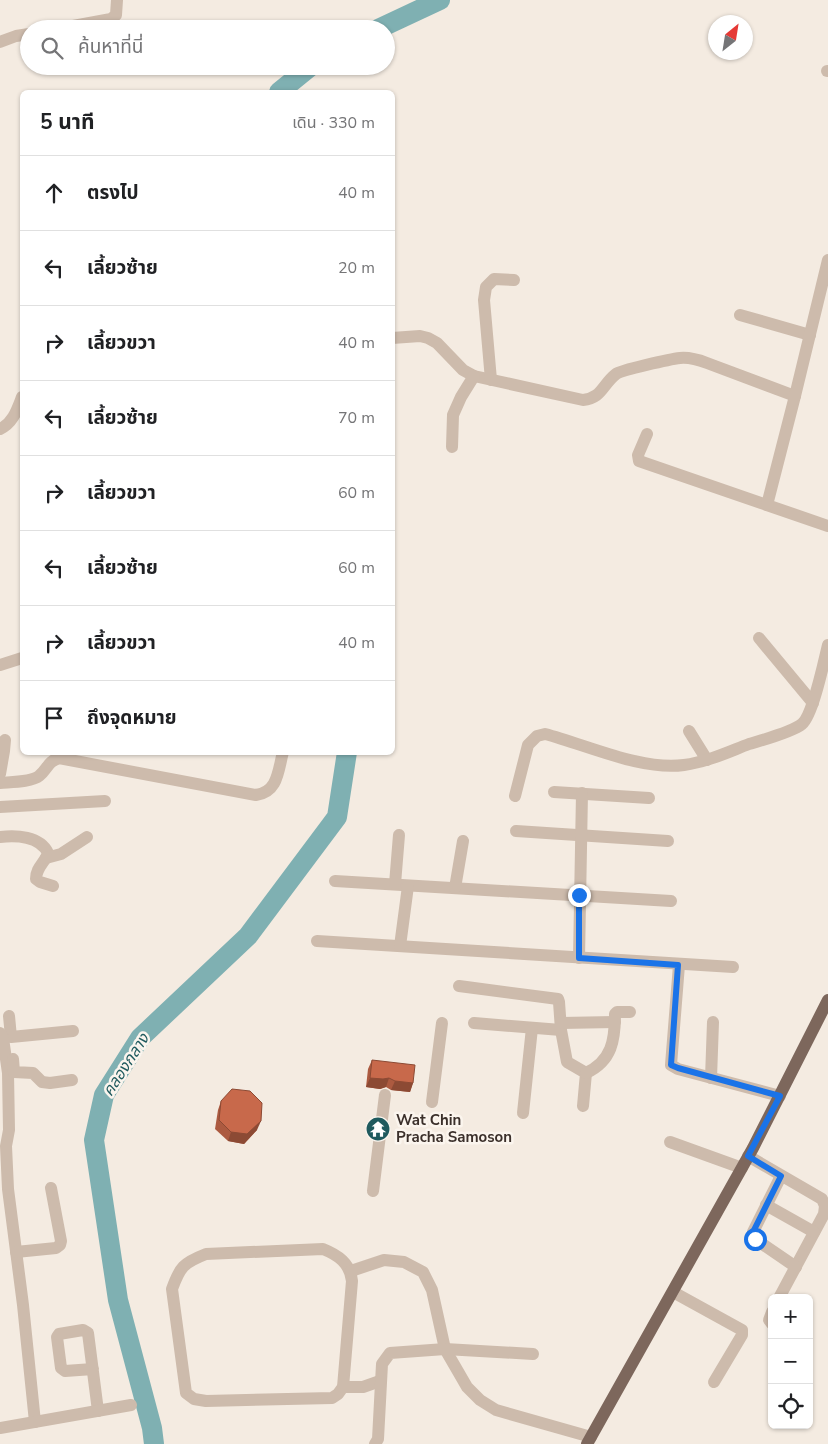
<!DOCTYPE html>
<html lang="th">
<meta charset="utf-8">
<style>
body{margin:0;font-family:"Nunito Sans","Noto Sans Thai",sans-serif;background:#f2f2f2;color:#202124}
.controls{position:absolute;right:15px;bottom:15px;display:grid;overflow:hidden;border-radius:8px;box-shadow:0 1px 4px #0004}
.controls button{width:45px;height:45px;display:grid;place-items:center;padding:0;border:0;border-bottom:1px solid #e0e0e0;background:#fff;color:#202124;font:25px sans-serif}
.compass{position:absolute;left:708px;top:15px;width:45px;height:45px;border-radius:50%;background:#fff;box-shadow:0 1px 4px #0004;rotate:30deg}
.stop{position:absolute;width:15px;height:15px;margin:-11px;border:4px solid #1a73e8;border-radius:50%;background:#fff}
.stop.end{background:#1a73e8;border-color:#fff;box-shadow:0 1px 5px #0008}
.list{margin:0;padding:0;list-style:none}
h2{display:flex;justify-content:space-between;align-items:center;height:65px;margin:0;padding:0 20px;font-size:21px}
h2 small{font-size:16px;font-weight:400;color:#757577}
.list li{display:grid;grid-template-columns:32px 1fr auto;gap:15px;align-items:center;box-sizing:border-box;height:75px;padding:0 20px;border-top:1px solid #e0e0e0}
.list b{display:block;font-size:19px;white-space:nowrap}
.list em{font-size:16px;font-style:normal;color:#757577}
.icon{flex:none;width:28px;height:28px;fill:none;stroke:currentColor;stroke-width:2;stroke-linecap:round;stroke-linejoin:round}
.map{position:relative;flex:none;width:828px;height:1444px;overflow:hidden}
.search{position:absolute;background:#fff;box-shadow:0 1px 4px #0004;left:20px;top:20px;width:375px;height:55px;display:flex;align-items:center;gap:12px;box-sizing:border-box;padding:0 18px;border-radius:28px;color:#757577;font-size:19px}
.panel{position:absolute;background:#fff;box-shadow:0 1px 4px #0004;left:20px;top:90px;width:375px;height:665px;border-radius:8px}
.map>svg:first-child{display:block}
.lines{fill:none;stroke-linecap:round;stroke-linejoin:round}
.river{stroke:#7fb0b2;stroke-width:20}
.minor{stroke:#cdbbac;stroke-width:12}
.major{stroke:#7d675c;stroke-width:12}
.wall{fill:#ac5a40}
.shaded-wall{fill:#8c4a34}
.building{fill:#c8694b;stroke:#8c4a34}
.route{stroke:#1a73e8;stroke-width:6}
.labels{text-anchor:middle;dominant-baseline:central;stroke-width:5;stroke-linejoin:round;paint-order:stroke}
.poi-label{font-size:15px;font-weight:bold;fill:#3b302b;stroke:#fbf5ee;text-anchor:start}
.water-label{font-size:16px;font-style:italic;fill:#1f5a5e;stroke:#fbf5ee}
</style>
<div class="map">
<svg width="828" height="1444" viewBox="0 0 828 1444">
<rect width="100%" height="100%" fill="#f4ebe1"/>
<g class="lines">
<g class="river">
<polyline points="378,29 440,0"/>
<polyline points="279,92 311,66"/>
<polyline points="154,1444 152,1428 118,1300 94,1140 104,1095 140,1038 248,936 337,817 347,752"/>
</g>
<g class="minor">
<polyline points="57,29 111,19 116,15 117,0"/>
<polyline points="0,42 16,36 29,34"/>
<polyline points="827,71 828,71"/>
<polyline points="740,315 810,335"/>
<path d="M392,338L420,336L428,338L437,343L463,370L474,376L583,400C602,398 602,385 616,374C621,370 671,359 680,358C690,357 699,360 707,363L795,396"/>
<polyline points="491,380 484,300 486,287 494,279 514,280"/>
<path d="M0,429C13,423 17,410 22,397"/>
<polyline points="647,434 638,455 639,461 828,526"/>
<polyline points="452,447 453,415 461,397 474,376"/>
<polyline points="767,505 795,396 828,260"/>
<polyline points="759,638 813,703"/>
<polyline points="0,665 22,658"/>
<polyline points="689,731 707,760"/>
<polyline points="0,774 4,751 5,740"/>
<path d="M0,783C9,782 32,782 39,776C48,769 47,762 59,758L256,795C278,792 278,771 283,752"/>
<polyline points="554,792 649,798"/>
<path d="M515,796L528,745L537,736L545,734C587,745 642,771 684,765C707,762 728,752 749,744C763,740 792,732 802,724C813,715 824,661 828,645"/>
<polyline points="0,807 105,801"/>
<polyline points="516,831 668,841"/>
<path d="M0,837C16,835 40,836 48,853C45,863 36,867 36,879L40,882L53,886"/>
<polyline points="46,858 61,854 87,837"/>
<polyline points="335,881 671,901"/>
<polyline points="395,884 399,835"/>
<polyline points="455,888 463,841"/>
<polyline points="317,941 733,967"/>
<polyline points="400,946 408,886"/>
<polyline points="579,958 582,793"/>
<polyline points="679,965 671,1065 678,1069 780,1096"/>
<polyline points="459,986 558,999 559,1002 561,1030 567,1062 586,1073 583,1106"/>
<polyline points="9,1016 11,1037 73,1031"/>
<polyline points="474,1023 561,1030"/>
<polyline points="561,1023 615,1022"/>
<polyline points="0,1033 3,1038 8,1073 9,1130 6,1146 8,1189 23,1305 35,1422"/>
<polyline points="13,1059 14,1072 33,1073 42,1082 50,1083 72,1080"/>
<path d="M586,1073C612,1061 615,1040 615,1014L617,1012H630"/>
<polyline points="711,1078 713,1022"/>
<polyline points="432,1102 442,1023"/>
<polyline points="523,1113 532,1028"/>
<polyline points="670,1142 742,1168"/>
<polyline points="748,1156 822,1199 825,1206 824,1214 779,1298"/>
<polyline points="781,1176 753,1232 755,1239 796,1267"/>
<polyline points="373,1191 385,1095"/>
<polyline points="766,1205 814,1232"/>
<path d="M323,1249C338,1255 350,1263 352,1281L343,1387L338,1394L332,1398L206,1401L194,1399L186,1393L172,1289C180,1267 183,1263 206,1254Z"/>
<polyline points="16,1252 56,1248 60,1245 61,1241 51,1188"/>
<polyline points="351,1271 384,1260 404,1262 423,1272 432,1290 445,1349 467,1387 480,1400 496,1410 591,1437"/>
<polyline points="673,1292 742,1330 742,1335 714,1382"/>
<polyline points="772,1312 769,1320 772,1324"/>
<polyline points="93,1369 65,1371 61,1368 57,1337 59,1334 83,1330 88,1333 98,1411"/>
<polyline points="343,1387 363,1387 380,1381"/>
<polyline points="0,1428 131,1405"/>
<polyline points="375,1444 378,1439 382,1364 390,1353 445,1349 533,1354"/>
</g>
<polyline class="major" points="587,1444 753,1148 828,1000"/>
</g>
<g class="wall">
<polygon points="372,1060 413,1083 410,1092 391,1090 386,1087 380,1089 366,1087 368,1069"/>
<polygon points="221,1101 257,1130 244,1144 228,1141 215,1129 218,1110"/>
</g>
<g class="shaded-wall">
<polygon points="370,1078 389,1078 386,1087 380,1089 366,1087"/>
<polygon points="395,1081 413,1083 410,1092 391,1090"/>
<polygon points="261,1121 257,1130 244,1144 228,1141 231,1132"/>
</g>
<g class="building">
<polygon points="372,1060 415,1065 413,1083 395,1081 389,1078 383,1079 370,1078"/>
<polygon points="232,1089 250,1091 262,1103 261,1121 247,1134 231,1132 219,1120 221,1101"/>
</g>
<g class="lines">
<polyline class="route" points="579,895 579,958 678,965 671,1065 678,1068 780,1096 748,1156 781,1176 753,1232 755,1239"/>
</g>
<defs>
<symbol id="temple-disc" viewBox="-11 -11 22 22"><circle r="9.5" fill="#1f5a5e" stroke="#fbf5ee"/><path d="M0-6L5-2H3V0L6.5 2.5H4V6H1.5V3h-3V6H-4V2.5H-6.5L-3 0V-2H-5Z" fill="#fff"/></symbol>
</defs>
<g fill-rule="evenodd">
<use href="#temple-disc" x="364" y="1115" width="28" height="28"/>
</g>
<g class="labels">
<g class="poi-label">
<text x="396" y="1120">Wat Chin<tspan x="396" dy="17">Pracha Samoson</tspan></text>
</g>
<g class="water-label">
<text transform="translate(126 1065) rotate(-57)">คลองกลาง</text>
</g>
</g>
</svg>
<div class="controls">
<button>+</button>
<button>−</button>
<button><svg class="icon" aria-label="locate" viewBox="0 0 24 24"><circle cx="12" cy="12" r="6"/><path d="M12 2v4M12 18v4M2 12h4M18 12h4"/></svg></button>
</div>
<svg class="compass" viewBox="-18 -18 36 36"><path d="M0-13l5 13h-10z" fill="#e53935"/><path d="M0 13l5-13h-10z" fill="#757577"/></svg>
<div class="stop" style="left:755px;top:1239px"></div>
<div class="stop end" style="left:579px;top:895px"></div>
<div class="search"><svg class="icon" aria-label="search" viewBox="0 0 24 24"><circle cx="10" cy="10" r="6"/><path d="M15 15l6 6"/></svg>ค้นหาที่นี่</div>
<section class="panel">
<h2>5 นาที<small>เดิน · 330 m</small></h2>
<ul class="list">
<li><svg class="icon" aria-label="ahead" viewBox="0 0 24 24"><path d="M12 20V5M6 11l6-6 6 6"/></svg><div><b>ตรงไป</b></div><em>40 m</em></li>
<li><svg class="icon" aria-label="left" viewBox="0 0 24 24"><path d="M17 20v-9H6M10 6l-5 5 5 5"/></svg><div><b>เลี้ยวซ้าย</b></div><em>20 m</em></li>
<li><svg class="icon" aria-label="right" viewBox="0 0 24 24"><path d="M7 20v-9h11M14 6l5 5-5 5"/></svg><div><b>เลี้ยวขวา</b></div><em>40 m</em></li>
<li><svg class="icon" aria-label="left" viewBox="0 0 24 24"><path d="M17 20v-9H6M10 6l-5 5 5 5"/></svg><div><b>เลี้ยวซ้าย</b></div><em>70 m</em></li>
<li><svg class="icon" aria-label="right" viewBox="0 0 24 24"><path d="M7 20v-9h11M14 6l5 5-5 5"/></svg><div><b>เลี้ยวขวา</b></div><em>60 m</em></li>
<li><svg class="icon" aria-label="left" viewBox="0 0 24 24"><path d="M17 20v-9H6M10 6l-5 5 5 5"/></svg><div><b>เลี้ยวซ้าย</b></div><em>60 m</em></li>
<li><svg class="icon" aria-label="right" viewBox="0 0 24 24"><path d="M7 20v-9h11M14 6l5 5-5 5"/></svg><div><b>เลี้ยวขวา</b></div><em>40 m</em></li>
<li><svg class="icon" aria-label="arrive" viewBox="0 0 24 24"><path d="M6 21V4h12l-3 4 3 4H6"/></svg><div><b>ถึงจุดหมาย</b></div></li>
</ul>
</section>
</div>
